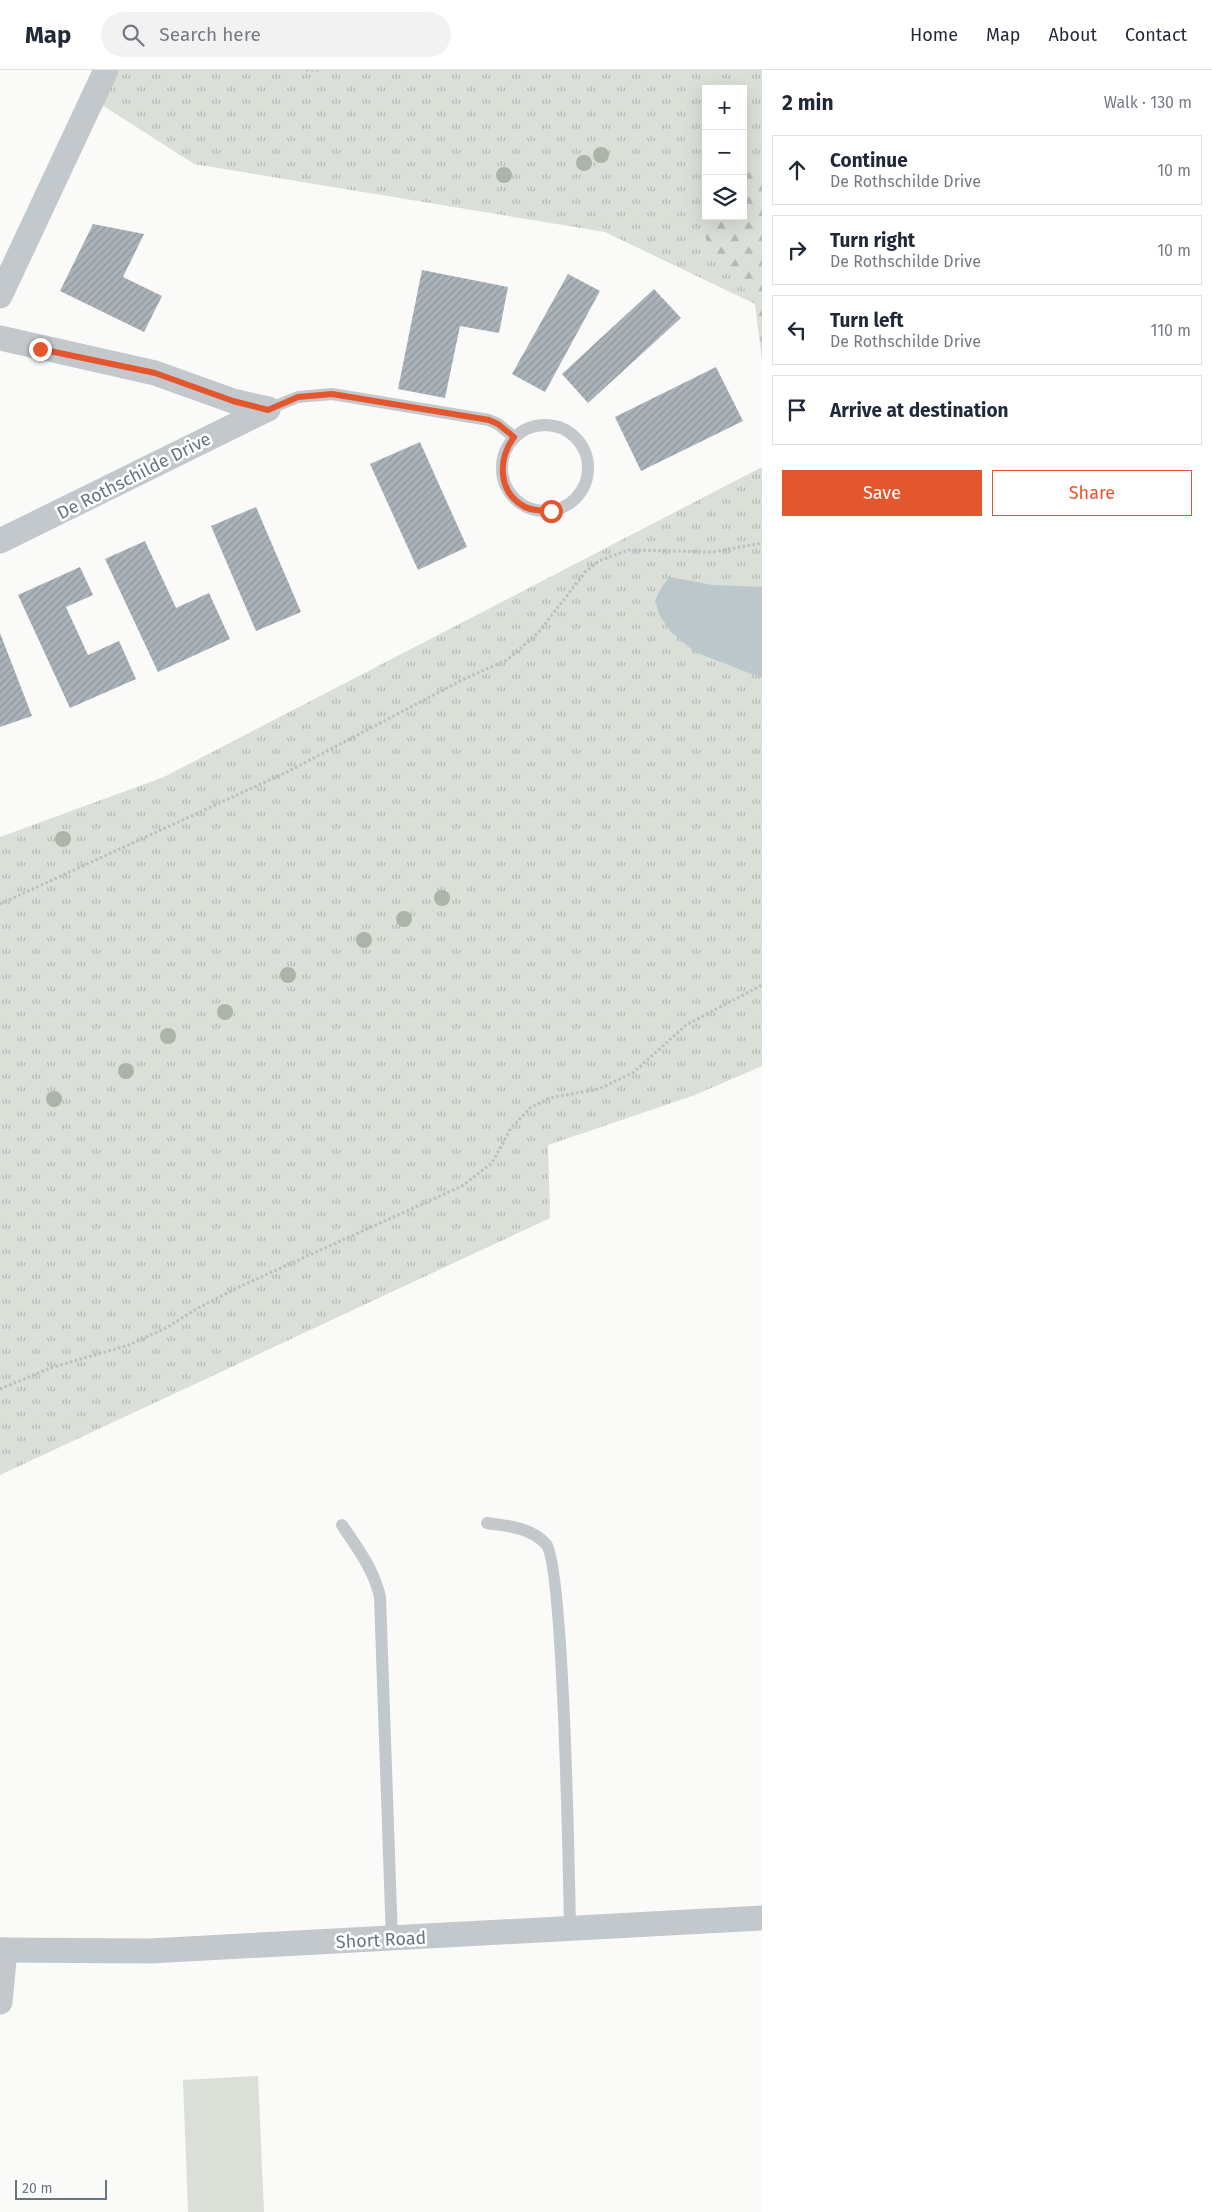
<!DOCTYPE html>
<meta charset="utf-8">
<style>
body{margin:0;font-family:"Fira Sans",sans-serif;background:#f2f2f3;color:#1f2937}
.controls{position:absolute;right:15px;top:15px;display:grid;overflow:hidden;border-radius:0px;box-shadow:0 5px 20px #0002}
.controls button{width:45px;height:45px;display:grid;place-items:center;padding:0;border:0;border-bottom:1px solid #e0e1e3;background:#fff;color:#1f2937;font:25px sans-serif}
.scale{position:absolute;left:15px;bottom:12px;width:92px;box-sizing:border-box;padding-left:5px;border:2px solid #657683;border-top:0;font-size:14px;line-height:18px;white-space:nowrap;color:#657683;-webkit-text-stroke:4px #fff;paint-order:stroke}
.stop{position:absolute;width:15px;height:15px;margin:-11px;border:4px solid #e4572e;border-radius:50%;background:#fff}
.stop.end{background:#e4572e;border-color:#fff;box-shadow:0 1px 5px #0008}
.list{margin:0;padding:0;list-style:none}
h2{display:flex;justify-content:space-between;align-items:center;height:65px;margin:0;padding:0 20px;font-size:21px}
h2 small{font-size:16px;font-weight:400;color:#747a83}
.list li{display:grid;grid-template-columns:32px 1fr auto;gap:15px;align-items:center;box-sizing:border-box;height:70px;margin:0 10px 10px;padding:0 10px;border:1px solid #e0e1e3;border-radius:0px}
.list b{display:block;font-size:19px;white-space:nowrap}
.list p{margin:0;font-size:16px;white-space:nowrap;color:#747a83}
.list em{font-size:16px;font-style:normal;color:#747a83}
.actions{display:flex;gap:10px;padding:15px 20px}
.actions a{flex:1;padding:11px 0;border:1px solid #e4572e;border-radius:0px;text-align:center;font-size:18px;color:#e4572e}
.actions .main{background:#e4572e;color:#fff}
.icon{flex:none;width:28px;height:28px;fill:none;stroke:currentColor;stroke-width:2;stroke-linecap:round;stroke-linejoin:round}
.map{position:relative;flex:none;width:762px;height:2142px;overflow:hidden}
header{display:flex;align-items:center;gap:30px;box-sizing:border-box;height:70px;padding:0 25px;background:#fff;border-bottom:1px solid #e0e1e3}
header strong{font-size:24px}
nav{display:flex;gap:28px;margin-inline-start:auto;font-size:18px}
.search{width:350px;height:45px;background:#f2f2f3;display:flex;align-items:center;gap:12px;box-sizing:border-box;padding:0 18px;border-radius:28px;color:#747a83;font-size:19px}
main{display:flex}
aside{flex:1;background:#fff}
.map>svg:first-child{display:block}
.grass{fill:url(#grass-tufts);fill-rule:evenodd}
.forest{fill:url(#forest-firs)}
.garden{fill:#dadfd7}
.water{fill:#bbc7cb}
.building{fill:url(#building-hatch)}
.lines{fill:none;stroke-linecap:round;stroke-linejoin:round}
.path{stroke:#bbbfc2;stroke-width:3;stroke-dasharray:2.5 2.5;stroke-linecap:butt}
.service{stroke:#c3c8cc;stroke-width:12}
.minor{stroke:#c3c8cc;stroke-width:25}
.tree{fill:#aab4a7}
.route{stroke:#e4572e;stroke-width:6}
.labels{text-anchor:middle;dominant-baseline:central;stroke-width:5;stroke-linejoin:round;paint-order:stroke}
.street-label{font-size:18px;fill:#657683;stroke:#fff}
</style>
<header>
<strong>Map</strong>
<div class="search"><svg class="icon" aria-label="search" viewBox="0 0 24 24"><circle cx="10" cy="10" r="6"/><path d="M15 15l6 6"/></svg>Search here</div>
<nav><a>Home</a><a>Map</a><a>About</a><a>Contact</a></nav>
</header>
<main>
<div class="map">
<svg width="762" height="2142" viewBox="0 0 762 2142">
<defs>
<pattern id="grass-tufts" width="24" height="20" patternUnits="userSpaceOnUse" patternTransform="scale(1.25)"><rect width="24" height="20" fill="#dadfd7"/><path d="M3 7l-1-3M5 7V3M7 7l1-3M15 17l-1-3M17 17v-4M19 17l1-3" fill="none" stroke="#b4b9b4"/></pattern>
<pattern id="forest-firs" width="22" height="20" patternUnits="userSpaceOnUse" patternTransform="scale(1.25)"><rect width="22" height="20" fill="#dadfd7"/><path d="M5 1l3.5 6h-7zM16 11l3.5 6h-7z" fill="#b4b9b4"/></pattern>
<pattern id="building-hatch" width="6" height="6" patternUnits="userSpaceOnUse" patternTransform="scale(1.25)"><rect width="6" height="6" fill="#aab3b9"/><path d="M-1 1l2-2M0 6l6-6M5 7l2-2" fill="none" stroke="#8e969c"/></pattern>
</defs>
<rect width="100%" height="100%" fill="#fafaf8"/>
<g class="grass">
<path d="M106,0H762V290L755,234L605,162L194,94L91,28ZM706,19H743V146H706Z"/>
<polygon points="762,397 762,996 695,1025 548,1075 550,1148 0,1405 0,767 164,707"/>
</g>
<path class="forest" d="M743,97L762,98V290C761,278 759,241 754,233C734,197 688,177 706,127V146H743Z"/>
<polygon class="garden" points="258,2006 264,2142 188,2142 183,2010"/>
<polygon class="water" points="670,507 712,515 762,517 762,608 695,582 671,562 659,544 655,531 661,518"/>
<g class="building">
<polygon points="93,154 144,164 123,207 162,226 144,262 60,221"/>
<polygon points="422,200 508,217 499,263 460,256 445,328 398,319"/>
<polygon points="568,204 600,221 545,322 512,304"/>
<polygon points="654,219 681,248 588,333 562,304"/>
<polygon points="716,297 743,351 641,401 615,347"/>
<polygon points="420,372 467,477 418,500 370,394"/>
<polygon points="256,437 301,542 256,561 211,456"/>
<polygon points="145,471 176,538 209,523 230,569 158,602 105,489"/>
<polygon points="80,497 93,525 66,537 88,585 119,571 136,609 70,638 18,525"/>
<polygon points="0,563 32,646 0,657"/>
</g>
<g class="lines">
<g class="path">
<polyline points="306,0 320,0"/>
<polyline points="0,834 287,702 466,608 507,590 538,563 586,501 599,491 628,480 713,482 762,473"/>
<polyline points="0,1319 50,1298 129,1275 166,1258 198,1238 241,1216 462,1116 492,1093 511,1058 530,1038 549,1028 599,1019 634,1002 686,955 762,915"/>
</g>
<g class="service">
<polyline points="268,339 298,327 332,324 489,350 498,354 514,367"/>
<circle cx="545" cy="398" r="43"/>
<path d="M487,1453C508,1456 530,1457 546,1474C564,1494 569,1810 570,1858"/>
<path d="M342,1455C357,1478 374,1499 380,1527L392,1870"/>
</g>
<g class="minor">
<polyline points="0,226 106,0"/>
<polyline points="0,268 155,303 233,331 268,339"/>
<polyline points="0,471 268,339"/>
<polyline points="0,1880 150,1881 762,1848"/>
<polyline points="0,1932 5,1880"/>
</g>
</g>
<g class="tree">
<circle cx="601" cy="85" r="8"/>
<circle cx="584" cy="93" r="8"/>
<circle cx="504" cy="105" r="8"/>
<circle cx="63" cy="769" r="8"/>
<circle cx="442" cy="828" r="8"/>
<circle cx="404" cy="849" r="8"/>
<circle cx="364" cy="870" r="8"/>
<circle cx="288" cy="905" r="8"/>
<circle cx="225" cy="942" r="8"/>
<circle cx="168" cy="966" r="8"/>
<circle cx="126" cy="1001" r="8"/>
<circle cx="54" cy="1029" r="8"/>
</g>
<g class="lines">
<path class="route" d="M40,279L155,303L233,331L268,340L298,327L332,324L489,350L498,354L514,367C498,389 497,422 525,437C533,441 543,441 551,441"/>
</g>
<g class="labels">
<g class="street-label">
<text transform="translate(134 406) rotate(-27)">De Rothschilde Drive</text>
<text transform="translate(381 1870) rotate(-3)">Short Road</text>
</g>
</g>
</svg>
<div class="controls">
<button>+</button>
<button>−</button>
<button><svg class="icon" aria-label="layers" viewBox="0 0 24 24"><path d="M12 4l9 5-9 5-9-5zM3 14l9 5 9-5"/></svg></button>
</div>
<div class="scale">20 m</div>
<div class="stop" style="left:551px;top:441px"></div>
<div class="stop end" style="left:40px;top:279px"></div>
</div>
<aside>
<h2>2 min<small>Walk · 130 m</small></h2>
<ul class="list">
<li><svg class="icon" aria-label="ahead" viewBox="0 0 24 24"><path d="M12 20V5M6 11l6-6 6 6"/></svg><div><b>Continue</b><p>De Rothschilde Drive</p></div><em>10 m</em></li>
<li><svg class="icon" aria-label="right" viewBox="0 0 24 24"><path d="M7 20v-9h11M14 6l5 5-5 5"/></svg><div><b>Turn right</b><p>De Rothschilde Drive</p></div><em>10 m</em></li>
<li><svg class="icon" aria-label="left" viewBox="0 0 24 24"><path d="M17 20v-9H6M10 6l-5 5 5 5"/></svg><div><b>Turn left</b><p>De Rothschilde Drive</p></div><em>110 m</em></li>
<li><svg class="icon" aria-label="arrive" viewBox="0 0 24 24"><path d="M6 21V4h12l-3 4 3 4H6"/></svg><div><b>Arrive at destination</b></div></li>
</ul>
<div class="actions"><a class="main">Save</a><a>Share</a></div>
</aside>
</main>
